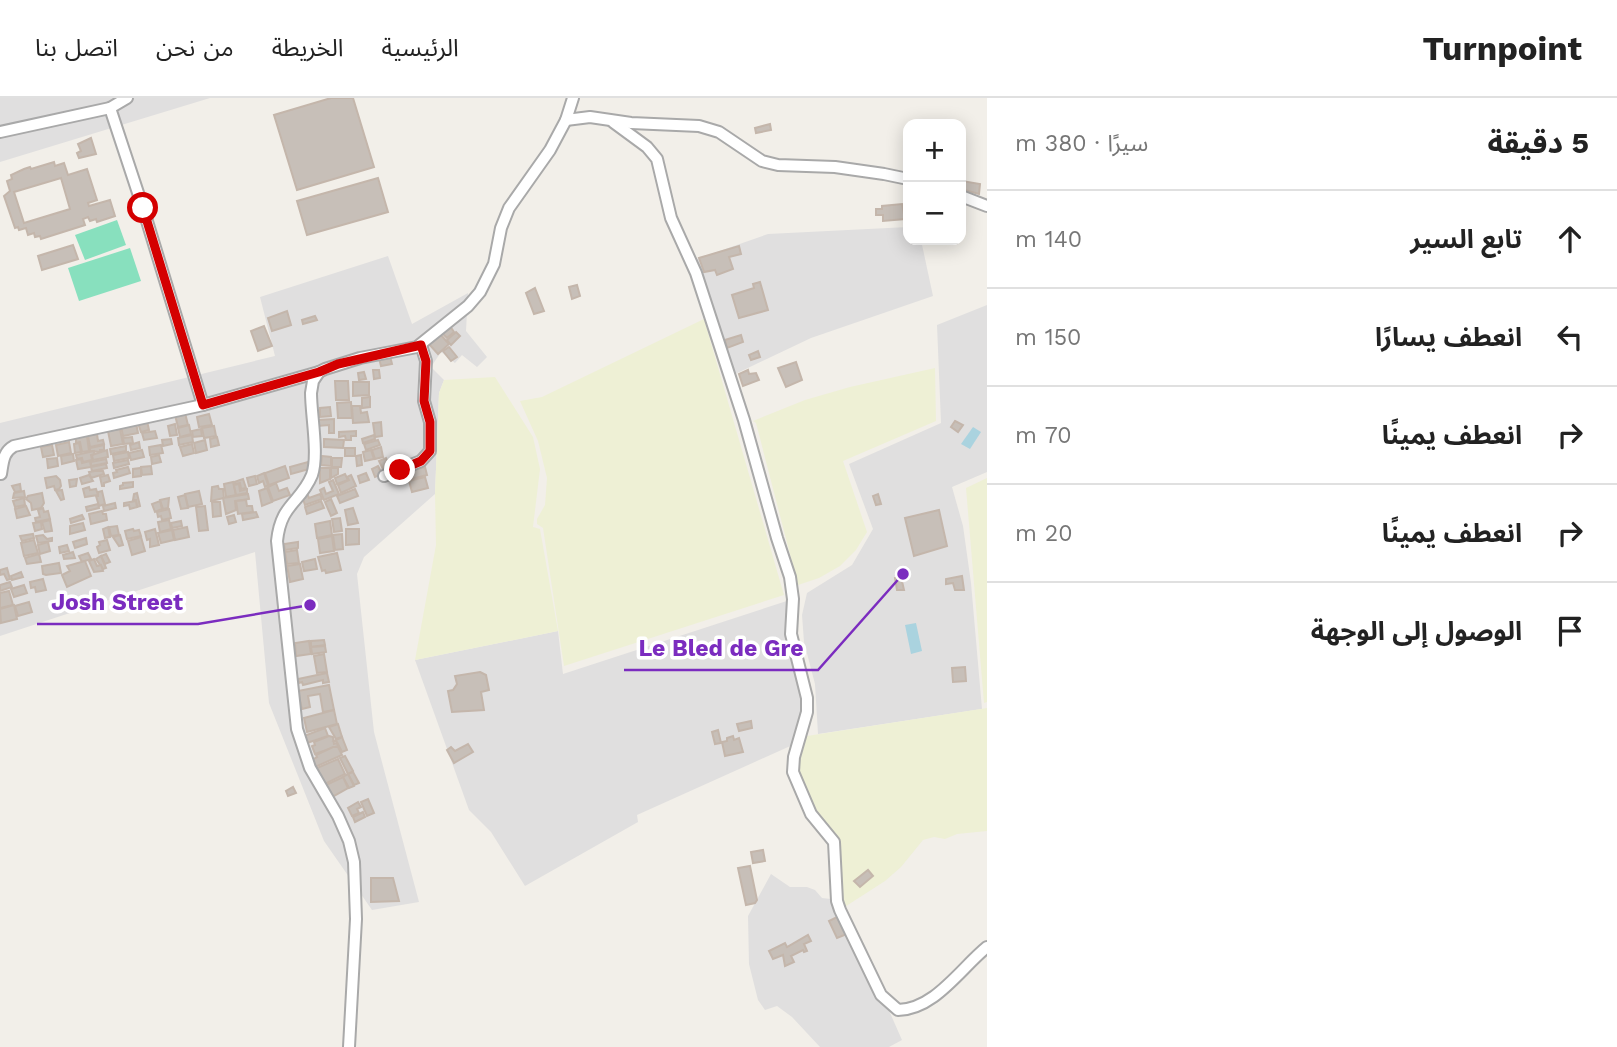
<!DOCTYPE html>
<html lang="ar">
<meta charset="utf-8">
<style>
body{margin:0;font-family:"Work Sans","Noto Sans Arabic",sans-serif;background:#f2f2f2;color:#222;direction:rtl}
.controls{position:absolute;right:21px;top:21px;display:grid;overflow:hidden;border-radius:14px;box-shadow:0 4px 18px #0003}
.controls button{width:63px;height:63px;display:grid;place-items:center;padding:0;border:0;border-bottom:2px solid #e0e0e0;background:#fff;color:#222;font:35px sans-serif}
.stop{position:absolute;width:21px;height:21px;margin:-16px;border:5px solid #d40000;border-radius:50%;background:#fff}
.stop.end{background:#d40000;border-color:#fff;box-shadow:0 2px 7px #0008}
.list{margin:0;padding:0;list-style:none}
h2{display:flex;justify-content:space-between;align-items:center;height:91px;margin:0;padding:0 28px;font-size:30px}
h2 small{font-size:23px;font-weight:400;color:#767676}
.list li{display:grid;grid-template-columns:46px 1fr auto;gap:21px;align-items:center;box-sizing:border-box;height:98px;padding:0 28px;border-top:2px solid #e0e0e0}
.list b{display:block;font-size:26px;white-space:nowrap}
.list em{font-size:23px;font-style:normal;color:#767676}
.icon{flex:none;width:38px;height:38px;fill:none;stroke:currentColor;stroke-width:2;stroke-linecap:round;stroke-linejoin:round}
.map{position:relative;flex:none;width:987px;height:949px;overflow:hidden;direction:ltr}
header{display:flex;align-items:center;gap:42px;box-sizing:border-box;height:98px;padding:0 35px;background:#fff;border-bottom:2px solid #e0e0e0}
header strong{font-size:33px}
nav{display:flex;gap:38px;margin-inline-start:auto;font-size:24px}
main{display:flex}
aside{flex:1;background:#fff}
.map>svg:first-child{display:block}
.residential{fill:#e0dfdf}
.farmland{fill:#eef0d5}
.pitch{fill:#88e0be}
.water{fill:#aad3df}
.building{fill:#c7bfb8;stroke:#c4b6ab;stroke-width:2;fill-rule:evenodd}
.lines{fill:none;stroke-linecap:round;stroke-linejoin:round}
.minor-casing{stroke:#a9a9a9;stroke-width:14}
.minor{stroke:#fff;stroke-width:10}
.route{stroke:#d40000;stroke-width:9}
.leader{fill:none;stroke:#7b2cbf;stroke-width:2.5}
.callout-dot{fill:#7b2cbf;stroke:#fff;stroke-width:2.5}
.callout-label{font-size:23px;text-anchor:middle;font-weight:bold;fill:#7b2cbf;stroke:#fff;stroke-width:7;stroke-linejoin:round;paint-order:stroke}
</style>
<header>
<strong>Turnpoint</strong>
<nav><a>الرئيسية</a><a>الخريطة</a><a>من نحن</a><a>اتصل بنا</a></nav>
</header>
<main>
<aside>
<h2>5 دقيقة<small>سيرًا · 380 m</small></h2>
<ul class="list">
<li><svg class="icon" aria-label="ahead" viewBox="0 0 24 24"><path d="M12 20V5M6 11l6-6 6 6"/></svg><div><b>تابع السير</b></div><em>140 m</em></li>
<li><svg class="icon" aria-label="left" viewBox="0 0 24 24"><path d="M17 20v-9H6M10 6l-5 5 5 5"/></svg><div><b>انعطف يسارًا</b></div><em>150 m</em></li>
<li><svg class="icon" aria-label="right" viewBox="0 0 24 24"><path d="M7 20v-9h11M14 6l5 5-5 5"/></svg><div><b>انعطف يمينًا</b></div><em>70 m</em></li>
<li><svg class="icon" aria-label="right" viewBox="0 0 24 24"><path d="M7 20v-9h11M14 6l5 5-5 5"/></svg><div><b>انعطف يمينًا</b></div><em>20 m</em></li>
<li><svg class="icon" aria-label="arrive" viewBox="0 0 24 24"><path d="M6 21V4h12l-3 4 3 4H6"/></svg><div><b>الوصول إلى الوجهة</b></div></li>
</ul>
</aside>
<div class="map">
<svg width="987" height="949" viewBox="0 0 987 949">
<rect width="100%" height="100%" fill="#f2efe9"/>
<g class="residential">
<polygon points="0,0 210,0 0,64"/>
<polygon points="908,129 908,142 921,142 933,198 811,240 729,279 691,163 768,136"/>
<polygon points="388,158 412,226 468,195 466,233 487,259 477,269 462,257 455,265 441,254 431,269 444,282 439,295 435,396 364,459 357,476 374,634 419,804 372,812 324,743 269,605 255,454 0,538 0,325 275,258 260,199"/>
<polygon points="987,207 987,374 952,389 963,428 971,485 982,611 818,636 815,586 804,544 802,517 807,495 852,467 873,431 849,366 941,325 937,227"/>
<polygon points="793,501 792,519 807,600 797,645 637,717 638,724 525,788 491,734 469,712 415,562 558,533 563,576"/>
<polygon points="771,776 790,789 807,789 815,792 822,800 831,801 878,902 887,908 902,942 889,949 820,949 792,919 777,908 765,912 758,902 749,866 748,818"/>
</g>
<g class="farmland">
<polygon points="704,221 784,497 564,568 543,430 537,426 537,421 545,407 547,380 538,343 520,303 542,299"/>
<polygon points="935,270 936,323 843,363 867,434 856,452 840,468 819,480 798,487 756,325 753,323 805,302 850,289"/>
<polygon points="495,279 533,339 540,371 533,429 540,431 558,533 415,562 436,447 435,396 439,295 444,282"/>
<polygon points="987,380 987,604 984,605 966,390"/>
<polygon points="987,610 987,733 957,736 945,741 934,739 923,742 901,769 885,783 840,812 837,753 805,704 794,659 807,638"/>
</g>
<g class="pitch">
<polygon points="117,122 126,147 85,162 75,137"/>
<polygon points="130,150 141,183 79,203 68,170"/>
</g>
<g class="water">
<polygon points="973,329 981,334 970,351 961,346"/>
<polygon points="916,525 922,553 911,556 905,527"/>
</g>
<g class="building">
<polygon points="331,0 353,0 374,69 297,92 274,17"/>
<polygon points="770,26 771,32 756,35 755,30"/>
<polygon points="91,40 96,56 79,60 77,55 81,53 78,46"/>
<path d="M54,64L55,68L64,65L68,77L87,71L97,102L88,105L89,108L110,102L115,118L97,124L96,121L90,123L88,119L83,121L85,127L41,141L40,138L35,139L34,135L28,137L26,130L19,132L18,129L15,130L4,98L10,93L7,83L12,81L11,77L24,71L30,69L31,71ZM61,80L70,111L24,125L14,94Z"/>
<polygon points="378,80 388,114 307,137 297,103"/>
<polygon points="962,83 980,86 979,96 961,91"/>
<polygon points="902,106 905,121 883,123 883,117 876,117 876,111 882,111 882,108"/>
<polygon points="73,147 78,161 42,172 38,158"/>
<polygon points="739,148 741,156 729,159 733,171 717,177 715,172 704,174 699,160"/>
<polygon points="760,184 768,212 739,220 732,197 754,190 753,186"/>
<polygon points="577,187 580,198 572,201 569,189"/>
<polygon points="535,190 544,213 534,216 526,195"/>
<polygon points="287,213 291,227 272,233 268,220"/>
<polygon points="315,218 317,222 303,226 302,222"/>
<polygon points="264,228 272,248 258,253 251,233"/>
<polygon points="450,228 454,234 447,240 442,235"/>
<polygon points="456,234 460,238 451,247 447,242"/>
<polygon points="440,236 449,246 438,256 429,246"/>
<polygon points="741,237 743,244 727,250 725,242"/>
<polygon points="449,249 457,259 451,263 443,253"/>
<polygon points="758,253 760,259 751,262 749,257"/>
<polygon points="390,258 392,266 381,268 379,260"/>
<polygon points="796,264 802,282 786,289 778,270"/>
<polygon points="373,272 379,272 380,280 374,281"/>
<polygon points="748,272 749,276 756,275 759,282 743,288 739,276"/>
<polygon points="364,274 366,281 359,282 358,275"/>
<polygon points="335,283 348,283 349,302 336,302"/>
<polygon points="353,284 369,284 369,297 353,298"/>
<polygon points="370,299 370,309 362,310 362,300"/>
<polygon points="351,304 352,320 338,320 337,305"/>
<polygon points="352,308 360,308 361,315 367,314 369,324 353,325"/>
<polygon points="330,309 331,318 320,319 320,310"/>
<polygon points="185,315 188,327 178,329 175,317"/>
<polygon points="209,316 212,327 199,329 197,319"/>
<polygon points="334,321 334,335 329,335 329,327 318,328 318,322"/>
<polygon points="147,323 149,332 141,334 138,325"/>
<polygon points="955,323 963,327 958,334 951,329"/>
<polygon points="381,324 382,338 375,339 373,325"/>
<polygon points="136,325 138,335 123,338 121,328"/>
<polygon points="175,326 177,337 170,338 168,328"/>
<polygon points="189,327 191,336 180,339 178,330"/>
<polygon points="214,328 216,338 204,340 202,330"/>
<polygon points="120,331 123,346 111,348 108,333"/>
<polygon points="201,331 202,338 193,339 192,333"/>
<polygon points="155,333 157,340 144,342 142,335"/>
<polygon points="356,333 356,338 351,338 351,342 346,342 345,338 339,339 339,334"/>
<polygon points="97,336 98,343 103,342 104,346 90,349 88,338"/>
<polygon points="192,337 193,344 179,347 178,340"/>
<polygon points="374,337 375,341 363,345 362,341"/>
<polygon points="87,338 89,353 82,354 80,344 76,345 76,339"/>
<polygon points="132,339 133,345 124,346 123,340"/>
<polygon points="217,339 219,347 211,349 210,341"/>
<polygon points="171,341 172,346 163,348 162,342"/>
<polygon points="324,341 344,342 343,350 324,349"/>
<polygon points="205,342 207,352 196,355 194,345"/>
<polygon points="378,342 380,347 366,352 364,346"/>
<polygon points="69,344 71,355 58,358 56,347"/>
<polygon points="139,344 140,350 131,352 130,347"/>
<polygon points="79,345 81,354 75,355 74,346"/>
<polygon points="192,346 194,355 183,358 180,349"/>
<polygon points="52,347 54,357 43,359 41,349"/>
<polygon points="104,347 104,352 100,352 100,354 90,353 90,350"/>
<polygon points="161,347 163,355 150,357 149,349"/>
<polygon points="126,348 126,353 111,356 110,351"/>
<polygon points="381,349 383,359 375,361 372,352"/>
<rect x="345" y="350" width="10" height="8"/>
<polygon points="107,352 108,359 93,362 92,357"/>
<polygon points="142,352 144,359 131,362 129,355"/>
<polygon points="371,352 374,361 365,363 363,354"/>
<polygon points="94,353 94,356 91,357 92,362 83,364 82,360 77,361 76,357"/>
<polygon points="128,354 129,360 114,363 113,357"/>
<polygon points="73,356 74,363 62,366 61,358"/>
<polygon points="159,357 161,364 152,366 151,359"/>
<polygon points="361,357 362,367 357,368 356,358"/>
<polygon points="322,358 331,359 331,368 321,367"/>
<polygon points="57,360 58,368 48,370 47,361"/>
<polygon points="332,360 342,360 341,369 332,369"/>
<polygon points="386,360 391,373 385,375 379,363"/>
<polygon points="81,361 82,365 90,363 91,369 78,371 76,362"/>
<polygon points="106,361 107,365 91,368 91,364"/>
<polygon points="128,362 129,366 114,370 113,365"/>
<polygon points="308,364 309,371 291,376 290,369"/>
<polygon points="106,366 107,370 92,373 91,369"/>
<polygon points="151,368 152,376 142,377 141,369"/>
<polygon points="285,368 289,380 269,387 265,375"/>
<polygon points="378,368 382,376 375,379 372,371"/>
<polygon points="128,369 130,375 114,380 113,375 117,374 116,372"/>
<polygon points="425,369 427,377 408,382 406,374"/>
<polygon points="141,370 141,378 133,379 133,371"/>
<polygon points="320,370 330,370 330,381 320,385"/>
<polygon points="331,370 338,370 338,376 331,380"/>
<polygon points="95,373 103,373 104,376 91,380 89,374"/>
<polygon points="264,375 268,387 265,389 263,383 259,385 257,378"/>
<polygon points="366,375 369,382 360,385 358,378"/>
<polygon points="345,376 348,382 337,386 335,380"/>
<polygon points="89,377 93,383 82,386 80,380"/>
<polygon points="108,377 110,383 104,385 104,388 102,388 100,379"/>
<polygon points="351,377 356,388 341,395 338,387 349,382 347,379"/>
<polygon points="56,378 60,382 61,388 59,391 55,392 54,388 47,390 45,380"/>
<polygon points="255,378 257,386 249,388 247,380"/>
<polygon points="425,379 428,390 412,394 409,383"/>
<polygon points="77,381 76,388 70,389 69,382"/>
<polygon points="243,381 246,390 241,391 240,385 235,386 234,384"/>
<polygon points="333,382 339,396 324,402 320,392 324,390 326,396 333,393 329,384"/>
<polygon points="133,384 133,389 120,391 120,388 123,387 123,385"/>
<polygon points="233,384 236,397 226,399 224,386"/>
<polygon points="276,385 279,393 287,390 290,397 273,403 268,389"/>
<polygon points="20,386 21,393 15,394 12,388"/>
<polygon points="239,386 240,393 247,391 247,395 236,397 234,387"/>
<polygon points="218,388 219,391 223,391 224,400 211,403 212,389"/>
<polygon points="89,389 90,392 96,391 98,397 85,399 83,391"/>
<polygon points="267,390 272,404 262,408 259,393"/>
<polygon points="355,391 358,398 340,405 337,398"/>
<polygon points="62,392 64,401 61,402 56,393"/>
<polygon points="24,393 25,399 13,400 14,395"/>
<polygon points="102,393 105,406 99,408 96,398 98,398 98,394"/>
<polygon points="199,393 202,406 188,409 185,396"/>
<polygon points="306,393 309,400 320,396 322,401 305,407 302,398"/>
<polygon points="42,395 44,405 41,410 32,412 31,405 26,401 28,398"/>
<polygon points="137,395 140,408 137,409 136,402 133,402 134,396"/>
<polygon points="248,396 249,401 235,403 236,412 226,416 223,400"/>
<polygon points="878,396 881,406 876,407 873,398"/>
<polygon points="185,397 188,410 181,411 178,399"/>
<polygon points="24,400 25,407 15,409 13,403"/>
<polygon points="169,400 168,410 163,411 160,402"/>
<polygon points="331,401 337,415 331,418 325,404"/>
<polygon points="246,402 247,408 252,408 253,414 238,416 236,403"/>
<polygon points="136,403 137,409 130,411 129,407 124,408 124,405"/>
<polygon points="160,403 162,411 155,414 152,406"/>
<polygon points="321,403 324,410 307,416 305,409"/>
<polygon points="212,404 220,404 221,418 213,419"/>
<polygon points="115,405 116,410 104,413 103,408"/>
<polygon points="98,406 99,410 87,413 86,409"/>
<polygon points="26,408 30,417 17,420 15,411"/>
<polygon points="205,408 208,432 199,433 196,409"/>
<polygon points="43,410 44,414 48,413 50,421 36,424 35,420 40,419 38,412"/>
<polygon points="353,410 358,425 348,427 345,412"/>
<polygon points="169,411 171,420 162,422 161,418 158,419 157,414"/>
<polygon points="939,412 947,448 914,458 905,420"/>
<polygon points="102,413 103,416 106,416 107,422 91,426 89,416"/>
<polygon points="256,414 258,419 243,422 242,416"/>
<polygon points="82,417 84,421 71,425 70,421"/>
<polygon points="234,417 236,424 229,426 227,419"/>
<polygon points="340,420 342,433 334,434 332,421"/>
<polygon points="50,422 52,433 45,434 42,424"/>
<polygon points="169,422 171,431 160,434 158,424"/>
<polygon points="181,423 182,428 172,430 171,425"/>
<polygon points="330,423 332,437 317,440 315,426"/>
<polygon points="41,424 42,431 35,433 33,425"/>
<polygon points="83,425 85,432 70,436 70,428"/>
<polygon points="117,428 119,437 111,438 109,429"/>
<polygon points="108,429 110,439 105,440 103,431"/>
<polygon points="187,429 189,439 175,442 173,432"/>
<polygon points="133,431 134,433 139,432 141,438 127,441 125,433"/>
<polygon points="155,431 159,447 150,449 150,441 147,442 145,434"/>
<polygon points="346,431 359,431 359,446 346,447"/>
<polygon points="172,432 174,442 161,445 158,435"/>
<polygon points="33,436 34,440 22,443 20,438"/>
<polygon points="342,436 343,451 335,452 333,437"/>
<polygon points="43,437 47,441 52,440 52,443 38,445 36,438"/>
<polygon points="120,437 123,447 119,448 113,439"/>
<polygon points="332,438 334,453 320,455 318,441"/>
<polygon points="141,439 145,453 132,457 128,443"/>
<polygon points="86,440 87,446 75,450 73,444"/>
<polygon points="34,442 38,455 24,458 21,445"/>
<polygon points="107,442 110,452 99,455 97,449 100,447 99,444"/>
<polygon points="48,444 50,453 40,456 38,447"/>
<polygon points="298,444 298,450 285,452 284,446"/>
<polygon points="67,447 69,453 60,455 59,449"/>
<polygon points="297,452 299,465 287,466 285,454"/>
<polygon points="73,454 75,460 64,461 63,457"/>
<polygon points="88,455 91,461 82,464 79,458"/>
<polygon points="337,455 341,472 326,475 325,472 322,473 318,459"/>
<polygon points="39,456 41,464 27,466 25,460"/>
<polygon points="106,456 110,464 105,466 101,458"/>
<polygon points="101,458 106,470 103,471 96,461"/>
<polygon points="94,461 97,468 101,467 103,473 94,474 89,463"/>
<polygon points="315,461 317,471 304,473 302,464"/>
<polygon points="85,463 91,478 67,489 62,477 70,473 67,468"/>
<polygon points="59,465 61,475 46,477 43,476 42,468"/>
<polygon points="300,466 303,481 290,484 287,468"/>
<polygon points="7,470 10,481 7,482 4,476 0,477 0,472"/>
<polygon points="21,474 23,479 12,482 11,478"/>
<polygon points="962,478 964,492 955,492 953,485 946,486 946,481"/>
<polygon points="901,479 904,492 897,492 895,480"/>
<polygon points="43,481 46,492 36,494 35,489 31,490 30,484"/>
<polygon points="10,484 12,489 0,493 0,487"/>
<polygon points="24,487 27,495 14,499 11,491"/>
<polygon points="9,493 13,507 0,510 0,495"/>
<polygon points="29,504 32,514 18,518 15,508"/>
<polygon points="14,507 17,521 1,525 0,511"/>
<polygon points="719,540 722,543 719,549 714,544"/>
<polygon points="324,542 325,547 311,549 311,543"/>
<polygon points="309,543 311,556 296,558 295,545"/>
<polygon points="325,548 326,554 312,556 311,549"/>
<polygon points="324,556 327,574 317,575 314,558"/>
<polygon points="965,569 966,583 953,584 952,570"/>
<polygon points="480,574 486,577 489,592 481,594 484,612 452,614 448,593 453,592 457,586 455,578"/>
<polygon points="327,575 329,584 323,585 323,582 303,587 302,584 299,585 298,581"/>
<polygon points="329,587 334,612 323,614 320,596 308,598 310,609 302,611 298,593"/>
<polygon points="334,612 337,626 307,634 304,620"/>
<polygon points="751,623 752,630 739,633 737,626"/>
<polygon points="338,626 342,639 336,641 329,629"/>
<polygon points="325,630 328,638 307,645 304,638"/>
<polygon points="718,632 721,645 715,646 712,634"/>
<polygon points="329,638 333,639 334,646 337,645 338,648 315,656 312,648 315,647 314,644"/>
<polygon points="733,638 734,642 739,640 743,654 725,658 722,644 727,643 727,640"/>
<polygon points="342,639 347,652 342,654 337,644 334,643"/>
<polygon points="468,646 473,654 454,665 447,652 451,649 455,653"/>
<polygon points="333,649 338,649 342,657 315,669 312,662 317,659 316,657"/>
<polygon points="345,658 353,673 348,676 340,660"/>
<polygon points="338,661 345,676 325,686 317,670"/>
<polygon points="353,674 359,685 354,687 348,676"/>
<polygon points="348,676 354,688 349,690 343,679"/>
<polygon points="343,679 348,690 332,699 326,687"/>
<polygon points="293,689 296,695 288,698 286,693"/>
<polygon points="368,701 374,715 367,718 361,704"/>
<polygon points="358,704 361,709 357,711 359,715 352,718 348,710"/>
<polygon points="363,714 365,719 355,724 353,719"/>
<polygon points="763,752 765,763 753,765 751,754"/>
<polygon points="750,768 757,802 755,805 746,807 738,770"/>
<polygon points="868,772 873,778 860,789 854,783"/>
<polygon points="371,780 393,780 399,803 371,804"/>
<polygon points="839,818 847,836 837,840 829,823"/>
<polygon points="808,837 811,843 804,846 807,853 804,854 803,852 791,858 794,864 785,868 783,857 773,861 769,853 785,845 787,849"/>
</g>
<g class="lines">
<defs>
<g id="minor">
<polyline points="127,0 110,10 143,110 203,307 319,274"/>
<polyline points="566,22 590,19 631,25 699,28 719,34 762,63 778,67 835,69 884,76 908,81"/>
<path d="M613,24L647,49L657,61L671,120L696,175L744,322L777,440L790,479L793,501L791,536L807,600V614L794,659L793,674L811,716L834,744L837,803L840,812L881,897L898,912C935,911 960,871 987,849"/>
<polyline points="0,34 110,10"/>
<polyline points="961,98 987,108"/>
<path d="M1,376C3,364 3,354 14,348L203,307"/>
<polyline points="384,378 421,363 430,353 430,324 424,303 426,263 421,247"/>
<path d="M349,949L356,821L354,764L349,743L338,718L310,670L297,631L277,443C281,405 300,406 312,377C319,357 311,317 311,295L313,283L319,274L325,271L360,260L417,249L468,208L480,194L494,166L501,130L509,110L550,52L566,22L573,0"/>
</g>
</defs>
<use href="#minor" class="minor-casing"/>
<use href="#minor" class="minor"/>
</g>
<g class="lines">
<polyline class="route" points="143,110 203,307 319,274 338,266 421,247 426,263 424,303 430,324 430,353 421,363 400,372"/>
</g>
<path class="leader" d="M310 507L198 526H37M903 476L818 572H624"/>
<g class="callout-dot">
<circle cx="310" cy="507" r="7"/>
<circle cx="903" cy="476" r="7"/>
</g>
<g class="callout-label">
<text x="117" y="512">Josh Street</text>
<text x="721" y="558">Le Bled de Gre</text>
</g>
</svg>
<div class="controls">
<button>+</button>
<button>−</button>
</div>
<div class="stop" style="left:143px;top:110px"></div>
<div class="stop end" style="left:400px;top:372px"></div>
</div>
</main>
